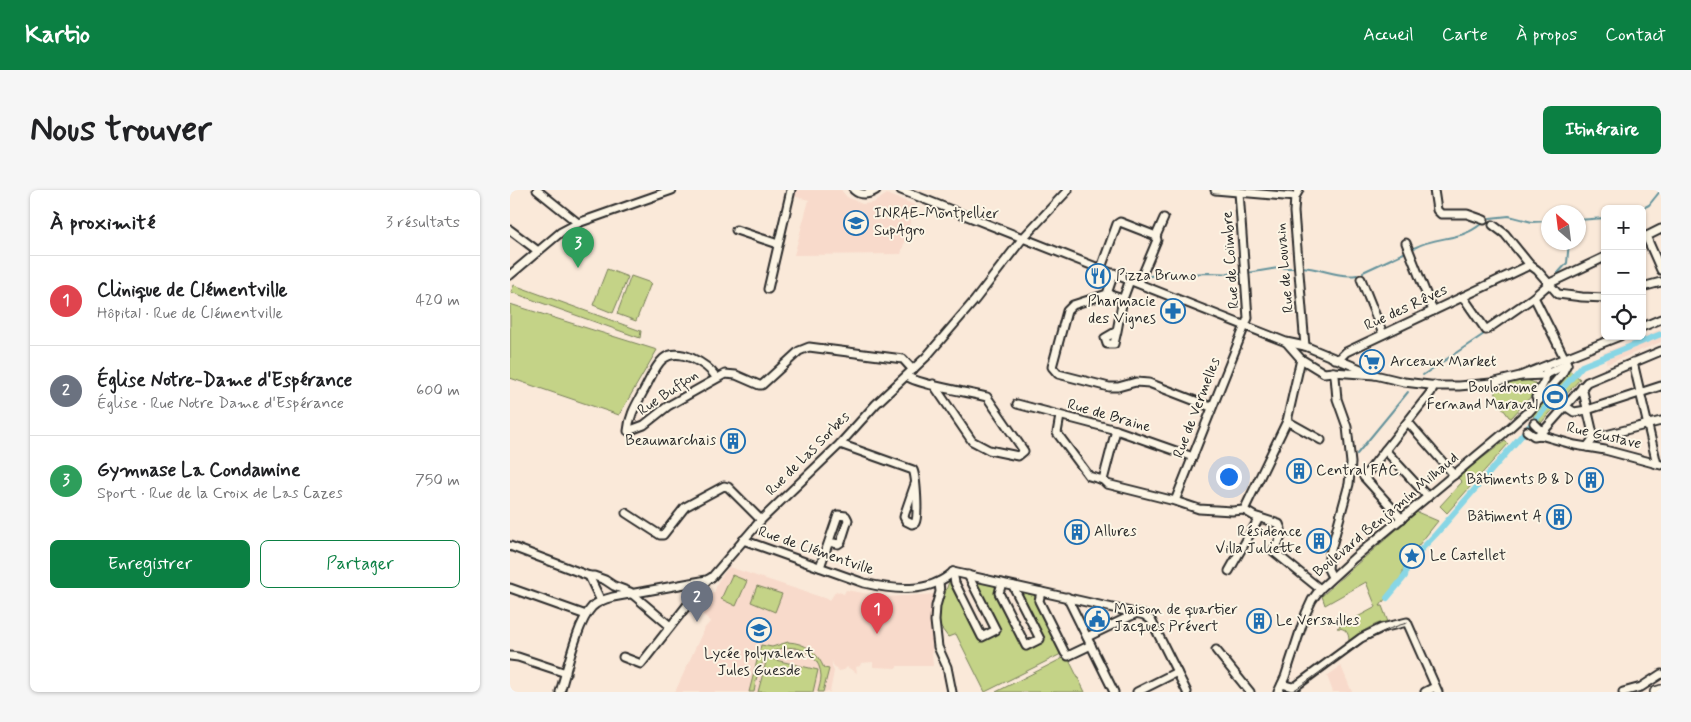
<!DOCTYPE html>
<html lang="fr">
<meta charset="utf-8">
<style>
body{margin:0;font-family:Mynerve,sans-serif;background:#f6f6f6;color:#202124}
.controls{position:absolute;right:15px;top:15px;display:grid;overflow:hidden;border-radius:8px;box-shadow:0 1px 4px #0004}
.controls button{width:45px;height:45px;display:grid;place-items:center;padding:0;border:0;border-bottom:1px solid #e0e0e0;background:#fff;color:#202124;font:25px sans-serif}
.compass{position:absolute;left:1031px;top:15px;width:45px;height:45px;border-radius:50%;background:#fff;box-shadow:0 1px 4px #0004;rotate:332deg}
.you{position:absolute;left:718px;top:286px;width:18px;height:18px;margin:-12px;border:4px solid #fff;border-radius:50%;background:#1a73e8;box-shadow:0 0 0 8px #1a73e833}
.badge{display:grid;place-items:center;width:32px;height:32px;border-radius:50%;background:#0b8043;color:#fff;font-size:16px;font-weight:700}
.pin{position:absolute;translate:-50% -41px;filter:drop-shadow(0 1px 2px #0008)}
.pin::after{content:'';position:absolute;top:26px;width:18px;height:15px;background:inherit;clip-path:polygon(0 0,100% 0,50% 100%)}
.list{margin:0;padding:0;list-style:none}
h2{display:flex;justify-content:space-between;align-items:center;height:65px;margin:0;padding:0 20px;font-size:21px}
h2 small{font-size:16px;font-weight:400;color:#757577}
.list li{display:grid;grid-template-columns:32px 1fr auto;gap:15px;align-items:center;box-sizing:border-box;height:90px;padding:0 20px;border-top:1px solid #e0e0e0}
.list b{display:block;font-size:19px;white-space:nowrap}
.list p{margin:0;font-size:16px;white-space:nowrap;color:#757577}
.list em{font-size:16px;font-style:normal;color:#757577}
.actions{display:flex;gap:10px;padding:15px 20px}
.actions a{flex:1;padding:11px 0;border:1px solid #0b8043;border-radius:8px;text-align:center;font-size:18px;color:#0b8043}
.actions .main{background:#0b8043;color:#fff}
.icon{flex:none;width:28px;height:28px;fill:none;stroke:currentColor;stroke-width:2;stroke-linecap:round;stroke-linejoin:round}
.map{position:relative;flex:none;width:1151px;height:502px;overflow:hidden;border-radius:8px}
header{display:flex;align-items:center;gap:30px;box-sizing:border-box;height:70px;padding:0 25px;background:#0b8043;color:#fff}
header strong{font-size:24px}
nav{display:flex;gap:28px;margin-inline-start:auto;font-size:18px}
.intro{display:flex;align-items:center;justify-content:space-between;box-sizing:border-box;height:120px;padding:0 30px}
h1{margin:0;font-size:35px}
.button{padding:12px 22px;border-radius:8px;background:#0b8043;color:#fff;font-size:18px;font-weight:700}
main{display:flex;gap:30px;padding:0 30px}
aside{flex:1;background:#fff;border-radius:8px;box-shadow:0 1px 4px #0004}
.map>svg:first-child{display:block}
.built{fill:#f8dacb}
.green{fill:#c4d387;stroke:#787f59}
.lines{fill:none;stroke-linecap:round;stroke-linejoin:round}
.stream{stroke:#63929b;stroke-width:2}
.canal{stroke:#88d6e5;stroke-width:6}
.minor-casing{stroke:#2b2b2b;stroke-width:11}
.major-casing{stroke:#2b2b2b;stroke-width:12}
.minor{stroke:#fcf5e5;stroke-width:7}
.major{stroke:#fcf5e5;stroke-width:9}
.tram{stroke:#2b2b2b;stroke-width:1}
.labels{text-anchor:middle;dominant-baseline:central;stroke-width:4;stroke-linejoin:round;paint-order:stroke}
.poi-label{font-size:15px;fill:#2b2b2b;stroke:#fcf5e5;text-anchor:start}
.street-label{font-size:15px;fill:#2b2b2b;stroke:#fcf5e5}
</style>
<header>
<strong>Kartio</strong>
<nav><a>Accueil</a><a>Carte</a><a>À propos</a><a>Contact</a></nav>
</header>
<div class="intro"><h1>Nous trouver</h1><a class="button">Itinéraire</a></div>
<main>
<aside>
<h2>À proximité<small>3 résultats</small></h2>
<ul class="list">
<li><span class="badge" style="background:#e0444e">1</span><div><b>Clinique de Clémentville</b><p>Hôpital · Rue de Clémentville</p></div><em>420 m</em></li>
<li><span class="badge" style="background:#6b7280">2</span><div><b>Église Notre-Dame d'Espérance</b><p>Église · Rue Notre Dame d'Espérance</p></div><em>600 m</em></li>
<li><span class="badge" style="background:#2e9e5b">3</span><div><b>Gymnase La Condamine</b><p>Sport · Rue de la Croix de Las Cazes</p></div><em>750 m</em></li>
</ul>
<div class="actions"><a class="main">Enregistrer</a><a>Partager</a></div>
</aside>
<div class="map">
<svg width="1151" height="502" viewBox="0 0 1151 502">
<rect width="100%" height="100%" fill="#fae9d9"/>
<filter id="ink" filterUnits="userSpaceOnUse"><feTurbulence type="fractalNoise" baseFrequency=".02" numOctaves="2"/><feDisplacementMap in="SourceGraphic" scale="10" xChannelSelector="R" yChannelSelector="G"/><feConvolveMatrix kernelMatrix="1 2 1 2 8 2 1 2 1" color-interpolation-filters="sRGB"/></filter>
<g filter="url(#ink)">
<g class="built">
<polygon points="284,0 331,0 337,7 352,14 363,13 377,4 405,15 391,64 284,65 299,10 283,6"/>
<polygon points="1151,139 1151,152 1097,174 1093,163"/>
<polygon points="219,377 320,410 326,401 334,404 336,400 376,407 427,404 422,461 423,476 387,476 387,478 363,477 363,472 351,473 350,476 346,477 347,483 337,477 334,480 329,481 323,475 322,471 322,477 324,481 320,502 165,502 194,439 201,431 180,415 190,402 194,405 204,403 208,391"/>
<polygon points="831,476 842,502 823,502 817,486"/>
</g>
<g class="green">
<polygon points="97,79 118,87 103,123 83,115"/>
<polygon points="121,86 141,93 126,131 107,124"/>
<polygon points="4,95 131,141 130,148 1,102"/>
<polygon points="0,114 147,160 109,225 0,188"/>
<polygon points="1059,180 1070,189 1031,233 1021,224"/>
<polygon points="1017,190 1025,193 1028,197 1027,200 1001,228 999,227 988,212 984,196"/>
<polygon points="995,251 998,254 937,323 930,316 952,292 947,287"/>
<path d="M907,322L928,331L904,361L894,376L892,386L870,416H872L878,432C865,431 850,444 839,451C839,442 835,438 827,438L866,417L856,392L815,415L812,406L839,381Z"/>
<polygon points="222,385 237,391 226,416 211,409"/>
<polygon points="440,389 470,447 489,441 465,390 485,395 485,404 514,458 533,448 510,401 526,403 524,411 551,464 475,502 446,444 438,447 429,435 431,414"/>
<polygon points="247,396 272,404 265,422 241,412"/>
<path d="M278,452C296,453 307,462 314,478L319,479L313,502H308C309,497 311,492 311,486C310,456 268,447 253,472C247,480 246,492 244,502H239L251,455L262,457Z"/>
<polygon points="557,466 575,502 486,502"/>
<polygon points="257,468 308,480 303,502 248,502"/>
</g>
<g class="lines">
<g class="stream">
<polyline points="1131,19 1139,15 1151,0"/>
<polyline points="980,28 999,26 1022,32 1038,31"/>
<polyline points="1068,30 1095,28"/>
<path d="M904,58C928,45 949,52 971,34"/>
<path d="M792,77C810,78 829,88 847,85"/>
<polyline points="853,82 896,62"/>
<polyline points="738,83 768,78 784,78"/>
<polyline points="1048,83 1057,73 1059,52"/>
<polyline points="638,86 699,83 731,84"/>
<polyline points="913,185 974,144"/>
<polyline points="847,264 898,202"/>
</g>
<polyline class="canal" points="877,408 895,386 897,374 926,344 1072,176 1151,144"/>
<defs>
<g id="minor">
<polyline points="27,0 68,33"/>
<path d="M344,0C351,6 358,5 366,0"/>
<polyline points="391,0 776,152 795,156 865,185"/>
<polyline points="705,0 785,7"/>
<polyline points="789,0 785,7 784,22 795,156"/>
<polyline points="924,0 927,20 931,24 957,24 974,30"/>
<polyline points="983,35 995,44 1020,75 1027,80 1048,104 1072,107 1095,108"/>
<polyline points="0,40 28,61"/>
<polyline points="226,40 268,54"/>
<polyline points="1136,46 1151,80"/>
<polyline points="1133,48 1151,39"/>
<polyline points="896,53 923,121"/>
<polyline points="591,78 607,34 610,32 646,46"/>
<polyline points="604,83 597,104 563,115 557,121 542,177 548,184 599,197 608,197 626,192 639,193 701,217"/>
<polyline points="0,85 51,42 68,33 162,0"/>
<polyline points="851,89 873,144"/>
<polyline points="629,93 647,50 646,46 654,28"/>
<polyline points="1132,97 1151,92"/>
<polyline points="258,99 281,0"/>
<polyline points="597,104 613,109"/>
<polyline points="953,107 976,140 1024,107 1040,93 1095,67"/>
<polyline points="1024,107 1056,171"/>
<polyline points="1132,137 1151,129"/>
<polyline points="607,141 604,154 597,154 595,148 607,141 613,109 620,90"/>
<polyline points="777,153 791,169 814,183 823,182 865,185 894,192 928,196 949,196 981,193 1010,186 1110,146"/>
<polyline points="824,169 830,168 836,162 1020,75"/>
<polyline points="1123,172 1147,274"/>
<path d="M397,186C405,194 462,203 477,207L514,261L508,266L479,260L462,251L423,194"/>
<polyline points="1011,186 1035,185 1057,174"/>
<path d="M206,187C197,174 169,156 153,169C144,177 139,192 133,202C126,215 119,226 118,241L134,235L158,216L215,184L226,185L249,195H252L289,161L299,157L393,169L403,180"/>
<polyline points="1072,197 1084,248"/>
<polyline points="1026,207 1035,190 1036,180"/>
<polyline points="507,214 606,240 683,267"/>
<polyline points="1055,216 1064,222 1077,220 1151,196"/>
<polyline points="550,226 547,243 579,286 593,290"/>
<polyline points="777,231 811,250"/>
<polyline points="898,232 944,285"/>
<polyline points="1024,233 1030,239 1030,245"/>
<polyline points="606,240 593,290 597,294 665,311 689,319 722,321 734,320"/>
<polyline points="1017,241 1024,246 1030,245 1065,255 1095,260 1151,275"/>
<polyline points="1030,245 1077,192 1151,161"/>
<path d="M330,254L403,280C406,286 409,327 405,333L402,334L396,331L394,327L395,323L405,294"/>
<polyline points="1077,257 1084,248 1151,231"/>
<polyline points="875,260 918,307"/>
<polyline points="854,287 921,202 924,195"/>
<polyline points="854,287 892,329"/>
<polyline points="665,311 738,128 729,2"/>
<polyline points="734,320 777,231 791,169"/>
<path d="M734,320L744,326L769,334C775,345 769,351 763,361L810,399"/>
<polyline points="116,323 150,345 153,345 175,317 214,296 218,297 251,330"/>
<path d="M233,350L354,393C384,400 419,404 443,382"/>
<polyline points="0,356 79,386 84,386 95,390 104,396 120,402 160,436"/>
<polyline points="310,377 328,325 336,326 338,330 331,352 328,354 319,352"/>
<polyline points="719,381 749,328"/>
<polyline points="443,382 634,425 641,430 677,502"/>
<polyline points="443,382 445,393 472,447 486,440 458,385"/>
<polyline points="79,386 91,411"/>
<polyline points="822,387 818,379 819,367 839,294 841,273 837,237 827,209 825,186 823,182"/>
<polyline points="429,392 430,402 426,416 425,431 428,457 437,477 442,502"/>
<polyline points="492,393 489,403 516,456 530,449 503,396"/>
<polyline points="0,398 76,425"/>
<polyline points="531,402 529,411 555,463 558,466 581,455"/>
<polyline points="557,407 604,502"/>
<polyline points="577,447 627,423"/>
<polyline points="706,460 740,502"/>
<polyline points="0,466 8,467 56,483"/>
<polyline points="113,467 131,474 197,390"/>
<polyline points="772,494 782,497 786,496 851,448 872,438 897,432 928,502"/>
<path d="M50,502C57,480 67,433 82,417C88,411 95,409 103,407L197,390L202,387L251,330L330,254L366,214L416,167L465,110L513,48L558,0"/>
<polyline points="627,502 667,482"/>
<polyline points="768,502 775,487 796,423 802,410 810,399 844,368 994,243 1015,224 1019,222 1052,184 1057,174"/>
<polyline points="915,502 925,497"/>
<polyline points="1113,502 1131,497 1151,484"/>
</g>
<polyline id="major" points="1145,502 1151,500"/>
</defs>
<use href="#minor" class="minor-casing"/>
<use href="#major" class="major-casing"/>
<use href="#minor" class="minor"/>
<use href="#major" class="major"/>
<path class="tram" d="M781,502C821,477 851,445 897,433"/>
</g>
</g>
<defs>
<symbol id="university-ring" viewBox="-11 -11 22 22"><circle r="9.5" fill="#fcf5e5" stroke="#1f6fb2" stroke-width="1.5"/><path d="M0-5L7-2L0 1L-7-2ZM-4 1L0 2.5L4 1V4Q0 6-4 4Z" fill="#1f6fb2"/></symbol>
<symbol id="restaurant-ring" viewBox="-11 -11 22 22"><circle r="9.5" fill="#fcf5e5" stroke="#1f6fb2" stroke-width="1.5"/><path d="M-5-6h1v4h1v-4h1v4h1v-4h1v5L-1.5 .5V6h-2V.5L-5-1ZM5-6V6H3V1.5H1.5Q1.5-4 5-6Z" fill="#1f6fb2"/></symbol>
<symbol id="pharmacy-ring" viewBox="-11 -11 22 22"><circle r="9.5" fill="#fcf5e5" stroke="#1f6fb2" stroke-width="1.5"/><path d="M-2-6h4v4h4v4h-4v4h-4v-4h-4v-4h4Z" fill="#1f6fb2"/></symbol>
<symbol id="supermarket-ring" viewBox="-11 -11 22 22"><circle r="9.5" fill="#fcf5e5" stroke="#1f6fb2" stroke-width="1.5"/><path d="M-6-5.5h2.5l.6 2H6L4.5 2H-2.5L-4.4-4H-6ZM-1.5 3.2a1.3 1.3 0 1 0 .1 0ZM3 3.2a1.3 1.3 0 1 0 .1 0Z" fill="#1f6fb2"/></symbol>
<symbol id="stadium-ring" viewBox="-11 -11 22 22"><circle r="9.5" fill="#fcf5e5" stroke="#1f6fb2" stroke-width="1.5"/><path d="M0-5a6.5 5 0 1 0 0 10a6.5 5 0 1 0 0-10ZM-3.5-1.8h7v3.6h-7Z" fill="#1f6fb2"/></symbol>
<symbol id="building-ring" viewBox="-11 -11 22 22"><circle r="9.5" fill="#fcf5e5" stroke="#1f6fb2" stroke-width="1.5"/><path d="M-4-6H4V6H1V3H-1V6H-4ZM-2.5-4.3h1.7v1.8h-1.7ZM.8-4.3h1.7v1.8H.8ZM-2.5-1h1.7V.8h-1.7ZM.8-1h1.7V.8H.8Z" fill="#1f6fb2"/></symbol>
<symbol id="sight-ring" viewBox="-11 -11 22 22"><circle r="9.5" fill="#fcf5e5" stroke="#1f6fb2" stroke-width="1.5"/><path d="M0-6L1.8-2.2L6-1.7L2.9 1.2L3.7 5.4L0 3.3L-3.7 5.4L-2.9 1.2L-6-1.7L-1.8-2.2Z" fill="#1f6fb2"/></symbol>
<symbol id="civic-ring" viewBox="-11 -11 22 22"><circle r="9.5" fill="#fcf5e5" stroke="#1f6fb2" stroke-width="1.5"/><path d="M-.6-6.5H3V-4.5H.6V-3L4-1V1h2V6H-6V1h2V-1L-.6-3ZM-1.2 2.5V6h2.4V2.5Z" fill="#1f6fb2"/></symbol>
<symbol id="school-ring" viewBox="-11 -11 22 22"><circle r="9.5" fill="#fcf5e5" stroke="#1f6fb2" stroke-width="1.5"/><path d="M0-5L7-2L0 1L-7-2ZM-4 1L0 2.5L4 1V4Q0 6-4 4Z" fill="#1f6fb2"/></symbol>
</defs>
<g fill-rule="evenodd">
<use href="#university-ring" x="332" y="19" width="28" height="28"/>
<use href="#restaurant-ring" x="574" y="72" width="28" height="28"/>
<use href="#pharmacy-ring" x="649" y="107" width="28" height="28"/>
<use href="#supermarket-ring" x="848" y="158" width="28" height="28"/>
<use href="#stadium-ring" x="1031" y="193" width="28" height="28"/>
<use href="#building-ring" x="209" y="237" width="28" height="28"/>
<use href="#building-ring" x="775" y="267" width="28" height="28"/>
<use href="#building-ring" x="1067" y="276" width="28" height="28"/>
<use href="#building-ring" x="1035" y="313" width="28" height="28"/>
<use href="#building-ring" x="553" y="328" width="28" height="28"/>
<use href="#building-ring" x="795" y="337" width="28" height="28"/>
<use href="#sight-ring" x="888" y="352" width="28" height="28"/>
<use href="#civic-ring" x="573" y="415" width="28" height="28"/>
<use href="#building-ring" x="735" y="417" width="28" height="28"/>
<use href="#school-ring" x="235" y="426" width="28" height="28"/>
</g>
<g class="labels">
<g class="poi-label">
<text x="364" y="24">INRAE-Montpellier<tspan x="364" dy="17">SupAgro</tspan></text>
<text x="606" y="86">Pizza Bruno</text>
<text x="646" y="112" text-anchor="end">Pharmacie<tspan x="646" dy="17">des Vignes</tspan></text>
<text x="880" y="172">Arceaux Market</text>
<text x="1028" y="198" text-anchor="end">Boulodrome<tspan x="1028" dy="17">Fernand Maraval</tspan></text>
<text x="206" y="251" text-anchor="end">Beaumarchais</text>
<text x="806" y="281">Central FAC</text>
<text x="1064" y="290" text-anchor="end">Bâtiments B &amp; D</text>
<text x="1032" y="327" text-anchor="end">Bâtiment A</text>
<text x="584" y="342">Allures</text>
<text x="792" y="342" text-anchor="end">Résidence<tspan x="792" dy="17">Villa Juliette</tspan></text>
<text x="920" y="366">Le Castellet</text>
<text x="604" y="420">Maison de quartier<tspan x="604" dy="17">Jacques Prévert</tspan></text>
<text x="766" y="431">Le Versailles</text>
<text x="249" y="464" text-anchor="middle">Lycée polyvalent<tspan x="249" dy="17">Jules Guesde</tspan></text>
</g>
<g class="street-label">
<text transform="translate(721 70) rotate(-94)">Rue de Coïmbre</text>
<text transform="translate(775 78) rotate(-95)">Rue de Louvain</text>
<text transform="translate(896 118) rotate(-25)">Rue des Rêves</text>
<text transform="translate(158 203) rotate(-34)">Rue Buffon</text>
<text transform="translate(687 218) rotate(-69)">Rue de Vermelles</text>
<text transform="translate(599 226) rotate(16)">Rue de Braine</text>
<text transform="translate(1094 246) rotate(13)">Rue Gustave</text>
<text transform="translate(298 264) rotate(-45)">Rue de Las Sorbes</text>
<text transform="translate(876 325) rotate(-40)">Boulevard Benjamin Milhaud</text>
<text transform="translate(306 361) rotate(19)">Rue de Clémentville</text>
</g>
</g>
</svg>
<div class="controls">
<button>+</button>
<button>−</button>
<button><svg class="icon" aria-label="locate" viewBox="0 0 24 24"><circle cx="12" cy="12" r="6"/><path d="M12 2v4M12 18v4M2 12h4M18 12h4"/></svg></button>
</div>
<svg class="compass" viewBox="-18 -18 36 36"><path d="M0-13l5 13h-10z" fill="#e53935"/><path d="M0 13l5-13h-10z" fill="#757577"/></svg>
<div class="you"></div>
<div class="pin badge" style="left:367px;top:444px;background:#e0444e">1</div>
<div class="pin badge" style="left:187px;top:432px;background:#6b7280">2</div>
<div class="pin badge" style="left:68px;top:78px;background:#2e9e5b">3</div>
</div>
</main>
